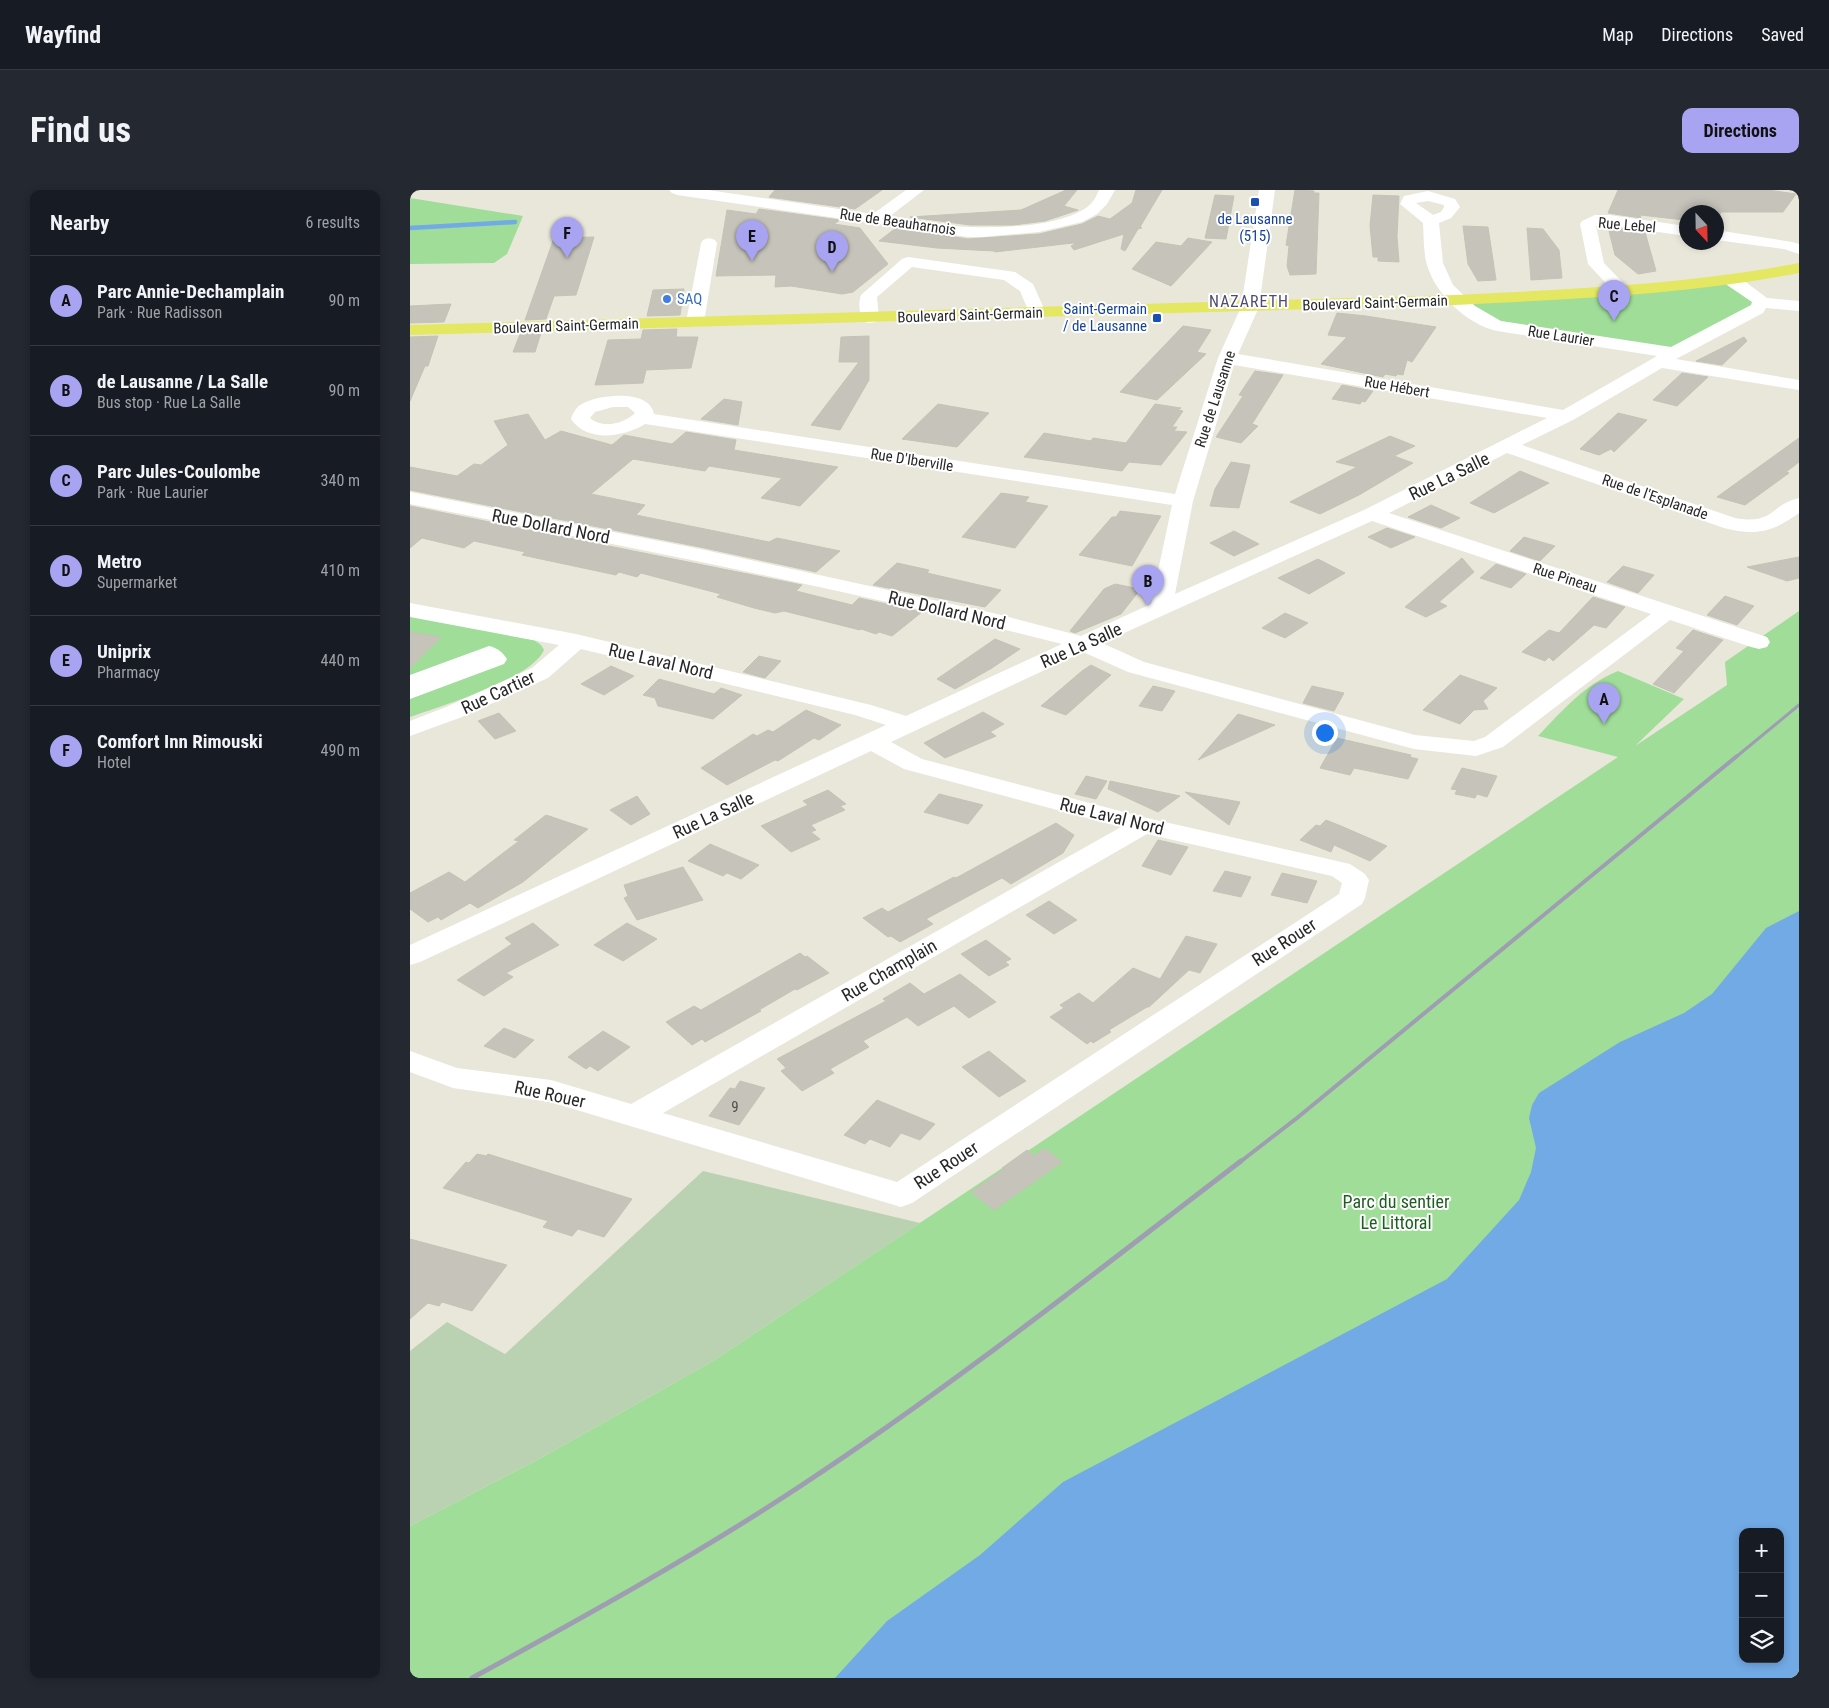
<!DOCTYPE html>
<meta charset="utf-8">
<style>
body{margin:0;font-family:"Roboto Condensed",sans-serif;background:#242831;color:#f1f3f6}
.controls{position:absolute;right:15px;bottom:15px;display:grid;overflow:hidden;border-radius:10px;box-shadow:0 2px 8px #0003}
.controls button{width:45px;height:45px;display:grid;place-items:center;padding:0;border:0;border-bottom:1px solid #363941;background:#171b24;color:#f1f3f6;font:25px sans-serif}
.compass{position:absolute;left:1269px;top:15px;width:45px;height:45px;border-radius:50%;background:#171b24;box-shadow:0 2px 8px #0003;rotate:158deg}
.you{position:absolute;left:914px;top:542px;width:18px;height:18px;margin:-12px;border:4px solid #fff;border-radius:50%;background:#1a73e8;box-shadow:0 0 0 8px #1a73e833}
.badge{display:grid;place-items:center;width:32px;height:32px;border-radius:50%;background:#a8a4f2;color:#111;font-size:16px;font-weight:700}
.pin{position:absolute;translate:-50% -41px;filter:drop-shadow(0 1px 2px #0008)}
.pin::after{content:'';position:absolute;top:26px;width:18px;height:15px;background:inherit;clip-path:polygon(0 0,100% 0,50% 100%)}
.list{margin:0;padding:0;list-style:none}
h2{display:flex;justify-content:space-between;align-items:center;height:65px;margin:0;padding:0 20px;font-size:21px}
h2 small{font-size:16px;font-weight:400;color:#9ea1a6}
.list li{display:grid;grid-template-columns:32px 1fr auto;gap:15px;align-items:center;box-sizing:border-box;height:90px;padding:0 20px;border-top:1px solid #363941}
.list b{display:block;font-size:19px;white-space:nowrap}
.list p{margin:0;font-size:16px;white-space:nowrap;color:#9ea1a6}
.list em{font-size:16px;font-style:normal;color:#9ea1a6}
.icon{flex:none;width:28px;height:28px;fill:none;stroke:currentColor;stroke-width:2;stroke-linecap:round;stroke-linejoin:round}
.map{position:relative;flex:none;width:1389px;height:1488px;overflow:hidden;border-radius:10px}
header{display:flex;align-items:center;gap:30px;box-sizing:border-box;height:70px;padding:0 25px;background:#171b24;border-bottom:1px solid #363941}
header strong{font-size:24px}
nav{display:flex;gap:28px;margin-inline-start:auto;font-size:18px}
.intro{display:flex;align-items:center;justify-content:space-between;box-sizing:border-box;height:120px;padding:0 30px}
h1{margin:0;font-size:35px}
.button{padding:12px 22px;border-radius:10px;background:#a8a4f2;color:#111;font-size:18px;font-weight:700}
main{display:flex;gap:30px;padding:0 30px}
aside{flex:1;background:#171b24;border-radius:10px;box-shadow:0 2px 8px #0003}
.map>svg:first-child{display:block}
.green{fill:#9fdd99;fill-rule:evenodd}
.cemetery{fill:#bad2b2}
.water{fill:#72aae6;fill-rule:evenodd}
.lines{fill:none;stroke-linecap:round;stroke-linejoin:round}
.stream{stroke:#72aae6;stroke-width:4.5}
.building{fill:#c5c3ba;stroke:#c4c3b4}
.minor{fill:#fff;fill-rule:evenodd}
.major{fill:#e4e761;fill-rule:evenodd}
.rail-far2{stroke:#9f9db1;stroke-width:3}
.rail-far1{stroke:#9f9db1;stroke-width:4}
.rail{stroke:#9f9db1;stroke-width:5}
.transit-dot{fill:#1a4fb4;stroke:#fff;stroke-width:2}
.shop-dot{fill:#3f7fe0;stroke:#fff;stroke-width:2}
.labels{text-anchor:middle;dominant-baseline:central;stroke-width:4;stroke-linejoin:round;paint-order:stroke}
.far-transit-label{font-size:15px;fill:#164399;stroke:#fff}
.far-street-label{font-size:15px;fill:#282828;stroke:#fff}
.far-shop-label{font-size:15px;fill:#366cbe;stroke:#fff;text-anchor:start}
.number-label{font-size:15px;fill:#4f4f4c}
.far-neighbourhood-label{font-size:16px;letter-spacing:1px;fill:#4e4b75;stroke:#fff}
.street-label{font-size:18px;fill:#282828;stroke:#fff}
.park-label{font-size:18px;fill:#1d5f20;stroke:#fff}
</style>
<header>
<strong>Wayfind</strong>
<nav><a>Map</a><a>Directions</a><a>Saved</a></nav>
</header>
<div class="intro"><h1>Find us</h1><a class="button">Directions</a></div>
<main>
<aside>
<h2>Nearby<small>6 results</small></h2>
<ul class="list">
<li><span class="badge">A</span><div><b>Parc Annie-Dechamplain</b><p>Park · Rue Radisson</p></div><em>90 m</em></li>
<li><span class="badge">B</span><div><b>de Lausanne / La Salle</b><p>Bus stop · Rue La Salle</p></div><em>90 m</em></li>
<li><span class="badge">C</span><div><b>Parc Jules-Coulombe</b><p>Park · Rue Laurier</p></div><em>340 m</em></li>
<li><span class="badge">D</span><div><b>Metro</b><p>Supermarket</p></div><em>410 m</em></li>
<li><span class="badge">E</span><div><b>Uniprix</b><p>Pharmacy</p></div><em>440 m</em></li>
<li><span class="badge">F</span><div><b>Comfort Inn Rimouski</b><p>Hotel</p></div><em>490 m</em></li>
</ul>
</aside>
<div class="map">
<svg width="1389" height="1488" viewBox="0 0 1389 1488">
<rect width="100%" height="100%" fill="#e9e7da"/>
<g class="green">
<polygon points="0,8 113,26 97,64 84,73 0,74"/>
<polygon points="1323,91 1351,113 1264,163 1087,136 1045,110"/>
<path d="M1389,421V1488H0V1336L129,1269L303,1171L1208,567L1128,546C1153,520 1174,495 1208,481L1274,509L1225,556L1317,495L1315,472ZM1333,1342H1370V1469H1333Z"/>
<path d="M0,426L124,450L131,455L134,460C122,489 30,516 0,527Z"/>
</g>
<polygon class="cemetery" points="293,981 510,1033 303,1171 129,1269 0,1336 0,1161 37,1132 95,1164"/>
<path class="water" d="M1389,721V1488H425L477,1431L570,1365L653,1292L1037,1089L1109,1010L1121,982L1126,958L1119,928L1122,915L1129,903L1210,852L1274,823L1302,804L1356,738ZM1333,1342H1370V1469H1333Z"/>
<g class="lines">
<polyline class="stream" points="0,38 105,32"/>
</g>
<g class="building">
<polygon points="365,0 472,0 445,19 359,7"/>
<polygon points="656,0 667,0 654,16 668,20 635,31 603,35 560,35 500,27 611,20"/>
<polygon points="726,0 752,0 730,37 732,38 728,39 715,61 711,59 714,44 664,60 661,56 665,54 663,53 585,62 584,61 527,58 469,51 486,38 558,49 629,44 672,34 688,26 700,29 722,13"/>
<polygon points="885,0 904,1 904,3 909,3 906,84 880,85 877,76 879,56 876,55"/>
<polygon points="1208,0 1358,0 1386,4 1373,22 1311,22 1306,34 1306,22 1276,22 1276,30 1275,30 1230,25 1231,28 1198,23"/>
<polygon points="805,5 824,6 816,49 795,48"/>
<polygon points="963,5 989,6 987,46 989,72 968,71 968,67 963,67 960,36"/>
<polygon points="349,19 430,30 424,34 450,38 478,74 443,102 432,104 381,96 365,97 366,85 306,86 317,20 346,24"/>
<polygon points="1053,36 1078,37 1086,90 1068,91 1058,74"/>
<polygon points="1198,37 1235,42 1246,81 1228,84 1205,65"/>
<polygon points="1117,38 1133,39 1149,60 1152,88 1121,90"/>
<polygon points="184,47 166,105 144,106 136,129 115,130 144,48"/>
<polygon points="778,48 802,52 761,96 722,79 746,52 771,56"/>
<polygon points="274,99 270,125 237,126 243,100"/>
<polygon points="41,114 34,132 0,133 0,116"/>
<polygon points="927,123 956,126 1026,137 1002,172 997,170 993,185 987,184 986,186 975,184 973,187 911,174 937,147 918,145"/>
<polygon points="773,136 801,140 787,162 796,164 747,210 710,202"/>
<polygon points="267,139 266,147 288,147 281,178 236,180 233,193 185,195 198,150 231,149 233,140"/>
<polygon points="131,143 125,162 103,162 110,144"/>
<polygon points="28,146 18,176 15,176 0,211 0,147"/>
<polygon points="459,146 459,190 430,240 401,235 449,172 429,172 431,147"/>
<polygon points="1334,147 1337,151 1312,175 1286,171"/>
<polygon points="845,181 873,185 842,234 848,236 831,253 806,247 833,206 829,205"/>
<polygon points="1272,183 1298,187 1267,216 1243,210"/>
<polygon points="932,195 963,201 955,212 952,211 950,214 922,209"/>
<polygon points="314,209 332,212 328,235 291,229"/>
<polygon points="528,214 579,223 547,257 492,249"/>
<polygon points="745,214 771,218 768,220 773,221 762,237 767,237 764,241 777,242 751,275 719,272 712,281 614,267 634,243 681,251 683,248 716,253"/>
<polygon points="1208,223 1237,230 1204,262 1201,259 1189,265 1170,259"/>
<polygon points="118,224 135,250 151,241 202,255 214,245 262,254 276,242 326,250 324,260 428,277 390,316 351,308 372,288 299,276 295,281 223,269 181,304 235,315 226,325 359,352 367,348 430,361 406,382 290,357 0,300 0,277 47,286 64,274 71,275 98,255 84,231"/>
<polygon points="980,246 1005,256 984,266 1003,273 949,305 910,324 880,312 947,277 926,272"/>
<polygon points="1389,248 1389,272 1376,282 1379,283 1335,315 1307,307"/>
<polygon points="821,272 840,275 829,318 800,316 805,299"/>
<polygon points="1110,281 1139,293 1084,323 1060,313"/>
<polygon points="591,303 619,307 615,312 638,316 605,358 552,347"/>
<polygon points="1021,315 1050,328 1031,338 998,327"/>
<polygon points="0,316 392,395 386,401 442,415 449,408 512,422 482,446 469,442 466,444 451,439 450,440 374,421 365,423 344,418 307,407 311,404 246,387 231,383 227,387 209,382 206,385 112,365 115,362 64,351 54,358 12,348 0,358"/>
<polygon points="710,321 751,326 722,376 669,365 702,327 706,327"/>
<polygon points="977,338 1005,347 981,358 958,347"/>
<polygon points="824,341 849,354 824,366 800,353"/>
<polygon points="1114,347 1145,356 1130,371 1100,361"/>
<polygon points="1389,367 1389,388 1377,391 1337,377"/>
<polygon points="1052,368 1064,382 1029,412 1037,416 1016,427 995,417"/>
<polygon points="908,369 935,383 899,404 868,388"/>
<polygon points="487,373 519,380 517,383 591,400 575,417 463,395"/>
<polygon points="1086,374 1116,384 1101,398 1070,388"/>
<polygon points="1213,376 1244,385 1228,403 1197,392"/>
<polygon points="705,394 725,398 723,400 729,401 711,424 665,443 660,441 694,399"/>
<polygon points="1315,406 1344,416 1327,435 1297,425"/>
<polygon points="1183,407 1215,417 1196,438 1184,435 1143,471 1139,467 1135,471 1112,462 1139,440 1149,443"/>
<polygon points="875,423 898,433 875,448 852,438"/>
<polygon points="1283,440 1313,450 1264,503 1243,494 1274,461 1266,458"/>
<polygon points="0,442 31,447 0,478"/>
<polygon points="585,449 610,459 582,478 545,499 527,489"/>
<polygon points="349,466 371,471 355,488 333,482"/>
<polygon points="681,475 701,485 656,525 631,516 672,481"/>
<polygon points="201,476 224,486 194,505 171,494"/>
<polygon points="1050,485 1087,498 1073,511 1078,519 1064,520 1050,534 1013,520"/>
<polygon points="249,489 304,504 311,498 332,505 303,529 248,516 245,508 233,505"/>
<polygon points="743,496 765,501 752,521 729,516"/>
<polygon points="902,496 934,503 924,521 893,513"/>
<polygon points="396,520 431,535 409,550 404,548 368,571 365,570 317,595 291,578 343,544 347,546 358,540 363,542"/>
<polygon points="573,522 594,534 580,542 586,546 535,568 514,553"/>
<polygon points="89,523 106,541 85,549 68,531"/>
<polygon points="828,524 865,535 788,570"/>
<polygon points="927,548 1001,565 1000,567 1008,569 998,589 944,578 940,585 910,578"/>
<polygon points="1052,578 1087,586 1077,607 1067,604 1065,608 1045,604 1047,600 1041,599"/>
<polygon points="676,586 697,591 686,609 665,604"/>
<polygon points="700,591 770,606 748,622 698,599"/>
<polygon points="418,600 436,614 430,616 435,620 401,635 406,640 401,642 410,649 381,662 351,636 398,615 393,611"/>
<polygon points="775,602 830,612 819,635"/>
<polygon points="529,604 573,615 558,634 514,622"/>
<polygon points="227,606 240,624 221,635 200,620"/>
<polygon points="136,625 178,639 113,692 68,718 60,713 31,730 28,727 18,732 0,719 0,703 39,682 55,692 109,651 104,650"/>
<polygon points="916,630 931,636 977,656 960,671 924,655 921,662 890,650 906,635 910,636"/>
<polygon points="646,633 664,645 653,663 601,694 592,688 516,729 523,734 490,752 481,746 478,747 453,728 472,718 478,722 544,687 546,688"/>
<polygon points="748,650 778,657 761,685 732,676"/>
<polygon points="300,654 349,675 331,689 317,683 313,686 278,671"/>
<polygon points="273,677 293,710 227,730 214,708 218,706 214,695"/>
<polygon points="815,681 841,687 831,707 803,701"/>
<polygon points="872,683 907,691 897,713 861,705"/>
<polygon points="639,711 667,730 644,744 616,725"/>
<polygon points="123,733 149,755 96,783 103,787 74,806 47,790 102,754 95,748"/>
<polygon points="217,733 247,749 213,771 184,755"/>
<polygon points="776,746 807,754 790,783 779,780 739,817 737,817 699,840 701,842 683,853 681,851 677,854 640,827 654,818 650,815 669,803 683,813 723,778 750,789"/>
<polygon points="576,750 601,769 595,772 599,775 579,786 551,764"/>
<polygon points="390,763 395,767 397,766 419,783 387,800 385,799 349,820 351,821 295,852 292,849 282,855 256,832 284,816 291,820"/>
<polygon points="550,784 586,812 559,828 544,816 508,836 497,827 453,851 459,857 420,879 424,883 392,901 371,881 376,878 367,869 476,811 473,809 500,793 514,804"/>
<polygon points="94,838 124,850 105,868 74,856"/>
<polygon points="193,841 220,857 188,881 180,876 176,879 158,867"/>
<polygon points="579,861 616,891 589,907 552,877"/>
<polygon points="330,891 355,898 329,935 299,926 320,898 325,899"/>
<polygon points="467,910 525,934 510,950 491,943 480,957 460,949 455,954 434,945"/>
<polygon points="634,958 652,972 584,1020 561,1002 594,979 592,978 617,960 624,966"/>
<polygon points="67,964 76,966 78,964 222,1009 194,1047 168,1039 162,1046 133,1037 138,1031 33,998 56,972 59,973"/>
<polygon points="0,1049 97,1075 62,1121 32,1112 29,1116 18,1113 0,1129"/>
</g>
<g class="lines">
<g class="minor">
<path d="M259,0H298L463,24L496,0H514L480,26C506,30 533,36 560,37C593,38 647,37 676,18C683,13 686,7 689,0H705L697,14L687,24L672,32L629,42L572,47H558L267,5L262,3Z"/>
<path d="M849,0H865L849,117L828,164L1153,220L1247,166L1087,141C1057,134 1026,105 1017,75C1013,61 1014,47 1013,33L990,14L994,6L1018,1L1045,9L1050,17L1041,28L1029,33L1033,73L1043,95L1065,116L1091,131L1261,157L1341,115L1342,112L1317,95L1315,91L1317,87H1329L1357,108L1389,111V121L1356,118L1353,123L1266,169L1389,190V200L1252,178L1163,230L1112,255L1325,328C1365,335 1359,315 1389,308V323C1363,342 1346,346 1314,338L1097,263L979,323L1357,447L1360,452L1357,457L1349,459L1341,457L1260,430L1093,557L1066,566L1004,559L718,482L673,462L481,552L512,569L737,628L940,674L955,684L959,690L955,708L952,714L502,1013L491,1017L140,912L43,898L0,882V861L47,878L141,890L221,914L711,637L494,579L461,561L10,772L0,775V755L476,535L445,525L171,459L138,488L52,527L0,546V531L36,517L122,478L149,455L0,427V413L166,444L461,515L496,526L652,454C436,399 218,357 0,314V302L290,359L583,423L671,446L741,414L762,315L235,234C214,247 177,253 161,229C163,223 166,217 172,214C189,204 240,199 244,224L765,304L808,168L831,117ZM1018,11L1034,15V17L1031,22L1023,25L1006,13ZM824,175L1137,228L954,320L765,404L783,311ZM203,217H218L225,223C214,234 192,239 180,228L185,222ZM962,331L1241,424L1075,547L1064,551L1005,545L734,472L692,453ZM737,644L922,686L932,693L929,704L487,992L253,923Z"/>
<polygon points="1185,25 1199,25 1276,36 1276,46 1199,35 1186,36 1194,73 1222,102 1220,106 1208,106 1178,74 1170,34 1172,31"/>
<polygon points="1306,40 1382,52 1389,54 1389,64 1374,59 1306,50"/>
<polygon points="299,48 305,50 307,53 294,132 291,136 285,137 279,136 276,132 291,53 293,50"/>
<path d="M498,67L605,82L623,94L636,123L633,127L627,128L621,127L610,101L594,90L502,77L467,107L469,128L466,132L460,133L454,132C449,125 448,113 451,105L492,69Z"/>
<path d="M79,456C88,458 92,462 97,469L94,474L0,509V485Z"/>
</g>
<path class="major" d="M1389,73V83C1275,105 1161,109 1045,115L0,145V135L1045,105C1161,99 1275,95 1389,73Z"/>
<polyline class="rail-far2" points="1326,567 1389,515"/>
<polyline class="rail-far1" points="830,972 887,928 1327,566"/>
<path class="rail" d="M62,1488C174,1427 286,1365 392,1295C544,1195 687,1081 831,971"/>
</g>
<g class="transit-dot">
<rect x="840" y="7" width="10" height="10" rx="2.5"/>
<rect x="742" y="123" width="10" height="10" rx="2.5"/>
</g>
<circle class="shop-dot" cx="257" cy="109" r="5"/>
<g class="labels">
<g class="far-transit-label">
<text x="845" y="29">de Lausanne<tspan x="845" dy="17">(515)</tspan></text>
<text x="737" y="119" text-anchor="end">Saint-Germain<tspan x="737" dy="17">/ de Lausanne</tspan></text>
</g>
<g class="far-street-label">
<text transform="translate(488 32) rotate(8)">Rue de Beauharnois</text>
<text transform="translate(1217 35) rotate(5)">Rue Lebel</text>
<text transform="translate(965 113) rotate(-2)">Boulevard Saint-Germain</text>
<text transform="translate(560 125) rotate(-2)">Boulevard Saint-Germain</text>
<text transform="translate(156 136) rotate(-2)">Boulevard Saint-Germain</text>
<text transform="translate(1151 146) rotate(9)">Rue Laurier</text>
<text transform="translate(987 197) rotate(10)">Rue Hébert</text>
<text transform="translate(805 209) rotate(-72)">Rue de Lausanne</text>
<text transform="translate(502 270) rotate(9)">Rue D'Iberville</text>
<text transform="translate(1245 307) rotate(19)">Rue de l'Esplanade</text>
<text transform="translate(1155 388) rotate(18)">Rue Pineau</text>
</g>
<g class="far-shop-label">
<text x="267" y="109">SAQ</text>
</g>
<g class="number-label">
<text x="325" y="917">9</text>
</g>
<g class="far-neighbourhood-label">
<text x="839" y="111">NAZARETH</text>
</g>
<g class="street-label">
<text transform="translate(1039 286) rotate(-26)">Rue La Salle</text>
<text transform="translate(141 336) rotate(11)">Rue Dollard Nord</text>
<text transform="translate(537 420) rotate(13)">Rue Dollard Nord</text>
<text transform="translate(671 455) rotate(-24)">Rue La Salle</text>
<text transform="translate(251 471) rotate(13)">Rue Laval Nord</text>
<text transform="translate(88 502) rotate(-25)">Rue Cartier</text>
<text transform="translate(303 625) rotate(-25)">Rue La Salle</text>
<text transform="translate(702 626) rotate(14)">Rue Laval Nord</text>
<text transform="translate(874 752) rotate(-33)">Rue Rouer</text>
<text transform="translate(479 780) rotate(-30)">Rue Champlain</text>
<text transform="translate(140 904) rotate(12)">Rue Rouer</text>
<text transform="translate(536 975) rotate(-33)">Rue Rouer</text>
</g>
<g class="park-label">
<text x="986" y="1011">Parc du sentier<tspan x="986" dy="21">Le Littoral</tspan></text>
</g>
</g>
</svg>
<div class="controls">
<button>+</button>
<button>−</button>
<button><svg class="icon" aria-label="layers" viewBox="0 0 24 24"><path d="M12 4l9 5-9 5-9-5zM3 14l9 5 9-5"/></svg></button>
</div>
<svg class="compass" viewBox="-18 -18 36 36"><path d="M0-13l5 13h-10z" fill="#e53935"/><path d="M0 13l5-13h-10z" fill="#9ea1a6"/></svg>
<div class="you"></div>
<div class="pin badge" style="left:1194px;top:534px">A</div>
<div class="pin badge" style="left:738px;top:416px">B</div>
<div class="pin badge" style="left:1204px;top:131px">C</div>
<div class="pin badge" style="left:422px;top:82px">D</div>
<div class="pin badge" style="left:342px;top:71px">E</div>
<div class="pin badge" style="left:157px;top:68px">F</div>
</div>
</main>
